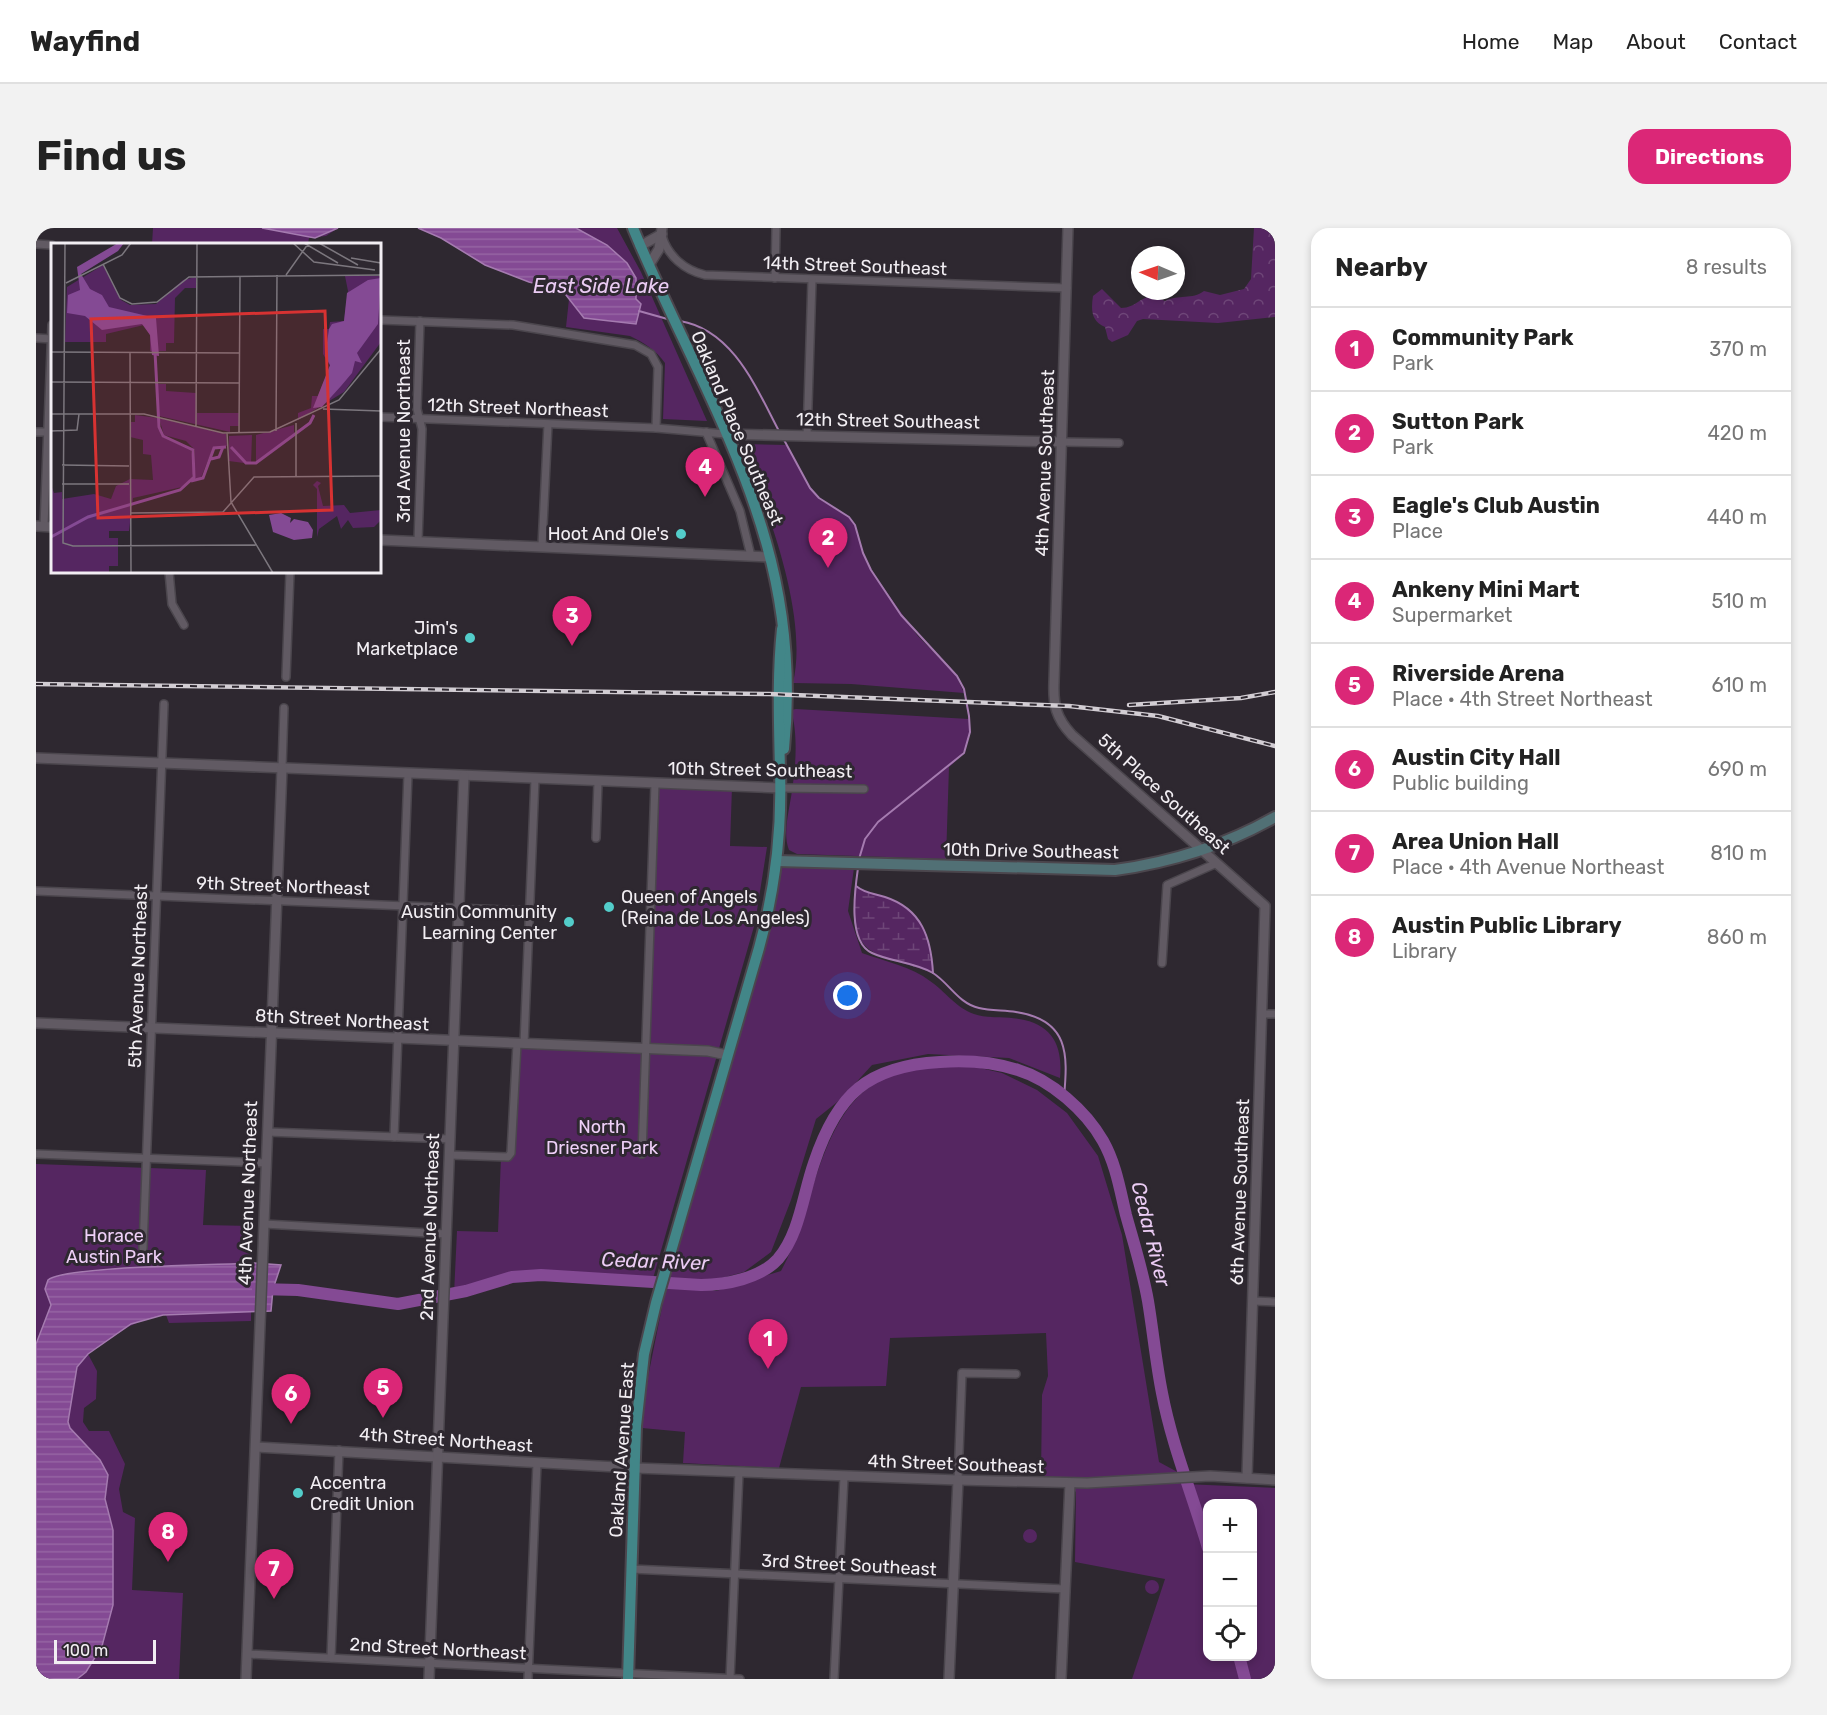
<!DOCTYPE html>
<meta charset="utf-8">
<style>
body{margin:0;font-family:Rubik,sans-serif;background:#f2f2f2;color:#222}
.controls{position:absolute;right:18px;bottom:18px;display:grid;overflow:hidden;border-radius:12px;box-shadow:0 3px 9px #0003}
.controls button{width:54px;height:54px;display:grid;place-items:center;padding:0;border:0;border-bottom:2px solid #e0e0e0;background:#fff;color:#222;font:30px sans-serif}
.compass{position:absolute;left:1095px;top:18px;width:54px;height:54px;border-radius:50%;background:#fff;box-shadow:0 3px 9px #0003;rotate:272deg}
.scale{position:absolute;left:18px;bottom:15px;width:102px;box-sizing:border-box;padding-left:6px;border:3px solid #f2eef3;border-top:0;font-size:16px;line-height:21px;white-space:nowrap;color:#f2eef3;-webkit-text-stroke:4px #2e2830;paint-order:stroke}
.you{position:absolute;left:812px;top:768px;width:21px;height:21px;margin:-15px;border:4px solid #fff;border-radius:50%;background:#1a73e8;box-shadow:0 0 0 9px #1a73e833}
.badge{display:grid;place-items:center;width:39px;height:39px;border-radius:50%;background:#db2777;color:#fff;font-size:20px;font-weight:700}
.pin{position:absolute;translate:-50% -50px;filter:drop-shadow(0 2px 3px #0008)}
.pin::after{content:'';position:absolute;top:32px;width:21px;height:18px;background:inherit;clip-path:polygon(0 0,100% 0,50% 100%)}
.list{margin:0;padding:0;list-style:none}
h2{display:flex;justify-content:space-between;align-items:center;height:78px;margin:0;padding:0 24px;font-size:26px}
h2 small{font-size:20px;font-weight:400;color:#767676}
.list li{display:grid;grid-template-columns:39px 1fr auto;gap:18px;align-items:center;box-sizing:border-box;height:84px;padding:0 24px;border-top:2px solid #e0e0e0}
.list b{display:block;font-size:22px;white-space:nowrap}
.list p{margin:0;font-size:20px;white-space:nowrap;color:#767676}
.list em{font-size:20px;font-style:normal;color:#767676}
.icon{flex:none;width:33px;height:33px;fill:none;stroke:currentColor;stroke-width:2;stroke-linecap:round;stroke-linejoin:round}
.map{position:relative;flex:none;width:1239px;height:1451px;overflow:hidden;border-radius:18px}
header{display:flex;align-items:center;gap:36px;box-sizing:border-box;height:84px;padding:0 30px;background:#fff;border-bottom:2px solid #e0e0e0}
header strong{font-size:28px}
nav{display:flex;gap:33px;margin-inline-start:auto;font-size:21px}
.intro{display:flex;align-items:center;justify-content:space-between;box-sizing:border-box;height:144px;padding:0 36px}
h1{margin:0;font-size:42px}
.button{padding:15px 27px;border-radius:18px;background:#db2777;color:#fff;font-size:21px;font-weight:700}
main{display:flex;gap:36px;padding:0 36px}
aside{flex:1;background:#fff;border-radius:18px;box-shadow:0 3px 9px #0003}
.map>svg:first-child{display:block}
.forest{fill:url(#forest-crowns)}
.wetland{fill:url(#wetland-marsh)}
.green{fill:#552661;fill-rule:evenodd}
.water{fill:url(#water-rules);stroke:#a57bb0;stroke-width:1.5}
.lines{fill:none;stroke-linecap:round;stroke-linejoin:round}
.stream{stroke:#a57bb0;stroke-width:2}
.river{stroke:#844a94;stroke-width:12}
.minor-casing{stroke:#4b464d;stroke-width:10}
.tertiary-casing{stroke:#4b464d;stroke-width:12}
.secondary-casing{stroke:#4b464d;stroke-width:14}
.primary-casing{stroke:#4b464d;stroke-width:14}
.minor{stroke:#615a63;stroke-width:7}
.tertiary{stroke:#615a63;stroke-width:9}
.secondary{stroke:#517075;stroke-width:10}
.primary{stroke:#428688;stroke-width:10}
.rail-casing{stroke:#d2cdd3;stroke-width:4.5}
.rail{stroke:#2e2830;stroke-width:2;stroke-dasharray:7;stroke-linecap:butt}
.poi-dot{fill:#53cdca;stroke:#2e2830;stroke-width:2}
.labels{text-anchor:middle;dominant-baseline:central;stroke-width:6;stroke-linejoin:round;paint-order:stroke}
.street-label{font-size:18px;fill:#f2eef3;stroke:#2e2830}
.poi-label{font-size:18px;fill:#f2eef3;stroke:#2e2830;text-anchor:end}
.park-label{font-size:18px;fill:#efd0f8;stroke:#2e2830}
.water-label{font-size:20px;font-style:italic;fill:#ebccf4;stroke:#2e2830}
.inset-river{fill:none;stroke:#844a94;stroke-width:3}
.inset-road{fill:none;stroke:#7c777e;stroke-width:1.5}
.view{fill:#d73232;fill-opacity:0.15;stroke:#d73232;stroke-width:3}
.inset-edge{fill:none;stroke:#f2eef3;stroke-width:3}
</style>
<header>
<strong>Wayfind</strong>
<nav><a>Home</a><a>Map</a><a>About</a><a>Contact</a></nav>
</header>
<div class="intro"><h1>Find us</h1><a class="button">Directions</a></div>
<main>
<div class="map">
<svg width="1239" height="1451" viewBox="0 0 1239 1451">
<defs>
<pattern id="forest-crowns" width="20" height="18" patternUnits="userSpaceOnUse" patternTransform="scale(1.5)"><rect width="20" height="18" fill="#552661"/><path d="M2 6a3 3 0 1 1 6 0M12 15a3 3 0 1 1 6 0" fill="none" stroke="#6e4678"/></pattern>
<pattern id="wetland-marsh" width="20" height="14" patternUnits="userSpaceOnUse" patternTransform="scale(1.5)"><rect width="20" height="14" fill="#552661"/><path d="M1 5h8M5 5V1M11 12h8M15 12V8" fill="none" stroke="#6e4678"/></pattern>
<pattern id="water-rules" width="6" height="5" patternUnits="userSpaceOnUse" patternTransform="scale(1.5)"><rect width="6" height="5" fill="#844a94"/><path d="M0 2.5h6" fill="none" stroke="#9664a3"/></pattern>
</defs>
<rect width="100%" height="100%" fill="#2e2830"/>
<path class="forest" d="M1218,0H1239V89L1182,95L1107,91L1101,93L1092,107L1076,114L1072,111L1069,99C1055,93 1055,82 1057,68L1066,61L1085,80C1106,79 1104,61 1129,73C1143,66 1156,72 1168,63L1184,67L1208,61L1215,51Z"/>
<path class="wetland" d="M820,658C830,666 837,665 849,669C886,681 895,710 897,745C837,723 813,733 820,658Z"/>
<g class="green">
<polygon points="117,0 302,0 290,8 273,10 272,16 116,16"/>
<path d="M382,0H581L605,44L671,193L627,191L629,135C621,123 607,114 594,108L530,99L533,71L527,64L449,37L405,10Z"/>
<path d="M704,216L751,217L774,260L783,271L813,289L819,297L827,325L835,342L881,407L920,447L928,465L815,456L757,455C773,388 731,277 704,216Z"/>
<path d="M760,481L933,491C935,512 930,526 913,539L910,631L761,626L753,622C746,605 754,580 756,562C760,538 762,505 755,482Z"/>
<polygon points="619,556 696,559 694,618 731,619 719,695 616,1054 505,1047 476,1049 418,1066 421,1003 462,1004 465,929 472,929 481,816 609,822"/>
<path d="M745,639L818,640L812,683L826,725C848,733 876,739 894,753C909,763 920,780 938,786C951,791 969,788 983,791C1017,796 1027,819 1024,850L973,830L892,826L836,837L805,871L780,891L755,972L735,1024L708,1044L674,1053L632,1051Z"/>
<path d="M899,838L940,839L966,845L1001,862L1031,885L1062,928L1086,1007L1123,1234L1147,1247L1148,1256L1239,1260V1451H1096L1129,1351L1039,1334L1040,1264L1024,1249H1005L1006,1167L1012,1148L1010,1105L854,1110L850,1158L765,1159L743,1240L647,1235L649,1204L606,1200L610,1159L630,1059L680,1063L745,1043C781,980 782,867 863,845C875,842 887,841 899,838ZM1172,1276H1216V1428H1172Z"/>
<path d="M0,936L170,942L167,997L216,998L215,1093L133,1095L130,1087C97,1090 79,1109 52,1126L61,1143L60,1171L48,1180L47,1194L53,1203H73L89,1236L83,1261L87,1284L99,1290L96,1362L147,1365L143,1451H0Z"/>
<circle cx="994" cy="1308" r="7"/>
<circle cx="1116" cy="1359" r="7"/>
</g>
<g class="water">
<polygon points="226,0 302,0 279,10"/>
<polygon points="382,0 540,0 571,17 591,35 600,50 600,71 605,76 600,96 548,90 530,67 522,61 493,54 449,37 405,10"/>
<path d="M218,1035L245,1037L237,1061L235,1083L127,1087L95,1096L52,1126L41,1139L32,1194L34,1200L64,1232L72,1247L69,1271L77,1302V1377L66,1418L50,1444L41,1451H0V1116L15,1077L9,1061L12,1052C27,1038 187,1037 218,1035Z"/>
</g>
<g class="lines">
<g class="stream">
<polyline points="603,83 635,92"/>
<path d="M644,93C698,102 721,162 744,205"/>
<polyline points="747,210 774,260 783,270 813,289 819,297 827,325 835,342 865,387 921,448 928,461 933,488 934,504 928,525 842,594 829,611 823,631"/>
<path d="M822,640C819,661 811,714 836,725C855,734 878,734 897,745C914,756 922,775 943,780C955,783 968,782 980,784C1033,792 1032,826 1028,869"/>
<path d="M820,658C830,666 837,665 849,669C886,681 895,710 897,745"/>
</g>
<g class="river">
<path d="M222,1061L262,1062L362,1076L430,1063L476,1049L505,1047L665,1057C690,1057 725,1050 742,1031C764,1005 767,966 778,935C801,866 832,838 904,834C930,832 957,834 982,842C1015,852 1050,883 1067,913C1080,936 1084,962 1090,987C1098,1016 1107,1044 1112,1073C1117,1103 1120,1135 1126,1165C1136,1218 1157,1268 1172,1320"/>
<polyline points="1203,1428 1209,1451"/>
</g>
<defs>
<g id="minor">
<path d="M626,8C632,28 648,42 669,47L1031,60"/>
<polyline points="0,16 16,17"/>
<polyline points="739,50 740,0"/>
<polyline points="344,92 477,97 599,117 615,126 622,139 620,200"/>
<polyline points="0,110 16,111"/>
<polyline points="344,189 620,200 689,206"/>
<polyline points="0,204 14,204"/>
<polyline points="670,204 704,283 715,328"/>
<polyline points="771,208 776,52"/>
<polyline points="1027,214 1083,215"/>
<polyline points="8,298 16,97"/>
<polyline points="382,313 386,201 381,181 384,93"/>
<polyline points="506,318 512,196"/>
<polyline points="133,344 136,376 148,397"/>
<polyline points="250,449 254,344"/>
<polyline points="246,540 248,480"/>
<polyline points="744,560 828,561"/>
<polyline points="560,610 562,554"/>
<polyline points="0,663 494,683"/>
<polyline points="1126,735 1131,657 1181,635"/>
<polyline points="1226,786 1239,786"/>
<polyline points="488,816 499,551"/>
<polyline points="232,904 414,911"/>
<polyline points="358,909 372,546"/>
<polyline points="0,926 230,935"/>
<polyline points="606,926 619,556"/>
<polyline points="414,927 472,929 475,925 481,816"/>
<polyline points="228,996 411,1006"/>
<polyline points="107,1020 128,476"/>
<polyline points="1217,1073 1239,1074"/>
<polyline points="922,1252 926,1145 980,1146"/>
<polyline points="595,1341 1029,1361"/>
<polyline points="211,1426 704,1451"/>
<polyline points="295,1430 303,1222"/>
<polyline points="492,1451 501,1235"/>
<polyline points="694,1451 703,1244"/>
<polyline points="798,1451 808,1249"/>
</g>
<g id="tertiary">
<path d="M1032,0L1018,454C1017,477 1020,490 1036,507L1229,678L1211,1250"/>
<polyline points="604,18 626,6"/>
<polyline points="613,37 623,21 626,0"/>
<polyline points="689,206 1027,214"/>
<polyline points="0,298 16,299"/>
<polyline points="344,312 734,329"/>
<polyline points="0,530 744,560"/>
<polyline points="0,795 672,823 691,827"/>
<polyline points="220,1219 599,1240 922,1252 1051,1255 1174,1248 1239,1252"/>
<polyline points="210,1451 246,540"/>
<polyline points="393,1451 428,548"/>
<polyline points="913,1451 922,1252"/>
<polyline points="1025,1451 1034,1255"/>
</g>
<path id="secondary" d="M741,633L1079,642C1137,634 1188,618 1239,589"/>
<g id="primary">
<path d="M597,0C640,105 699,204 730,314C749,381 755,452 748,521"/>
<path d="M592,1451L600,1198L608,1126L620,1075L723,720C739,662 746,603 744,543C743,495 741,449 746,401"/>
</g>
</defs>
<use href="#minor" class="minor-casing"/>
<use href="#tertiary" class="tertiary-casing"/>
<use href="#secondary" class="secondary-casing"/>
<use href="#primary" class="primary-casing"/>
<use href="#minor" class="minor"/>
<use href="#tertiary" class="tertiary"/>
<use href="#secondary" class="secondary"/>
<use href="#primary" class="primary"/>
<defs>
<g id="rail">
<polyline points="0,456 733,466 1033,478 1122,488 1239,518"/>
<polyline points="1093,477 1205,470 1239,464"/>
</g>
</defs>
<use href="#rail" class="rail-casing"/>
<use href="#rail" class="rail"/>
</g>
<g class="poi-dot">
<circle cx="645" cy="306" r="6"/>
<circle cx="434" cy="410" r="6"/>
<circle cx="573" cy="679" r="6"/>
<circle cx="533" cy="694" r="6"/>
<circle cx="262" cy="1265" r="6"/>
</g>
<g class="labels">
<g class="street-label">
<text transform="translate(819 38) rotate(2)">14th Street Southeast</text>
<text transform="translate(482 180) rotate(2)">12th Street Northeast</text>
<text transform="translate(852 193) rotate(1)">12th Street Southeast</text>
<text transform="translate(701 200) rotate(67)">Oakland Place Southeast</text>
<text transform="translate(368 203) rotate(-90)">3rd Avenue Northeast</text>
<text transform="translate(1009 235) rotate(-88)">4th Avenue Southeast</text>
<text transform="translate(724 542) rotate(1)">10th Street Southeast</text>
<text transform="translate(1128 566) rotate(42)">5th Place Southeast</text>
<text transform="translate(995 623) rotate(1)">10th Drive Southeast</text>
<text transform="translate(247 658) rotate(2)">9th Street Northeast</text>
<text transform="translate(102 748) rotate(-88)">5th Avenue Northeast</text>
<text transform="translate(306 792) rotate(3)">8th Street Northeast</text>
<text transform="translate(1204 964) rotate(-88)">6th Avenue Southeast</text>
<text transform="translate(212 965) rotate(-88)">4th Avenue Northeast</text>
<text transform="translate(394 999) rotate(-88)">2nd Avenue Northeast</text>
<text transform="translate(410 1212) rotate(4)">4th Street Northeast</text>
<text transform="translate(586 1222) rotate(-86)">Oakland Avenue East</text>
<text transform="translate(920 1236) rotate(2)">4th Street Southeast</text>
<text transform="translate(813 1337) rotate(3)">3rd Street Southeast</text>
<text transform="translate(402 1421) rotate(3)">2nd Street Northeast</text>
</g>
<g class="poi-label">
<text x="633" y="306">Hoot And Ole's</text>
<text x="422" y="400">Jim's<tspan x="422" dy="21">Marketplace</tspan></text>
<text x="585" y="669" text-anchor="start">Queen of Angels<tspan x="585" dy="21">(Reina de Los Angeles)</tspan></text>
<text x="521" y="684">Austin Community<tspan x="521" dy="21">Learning Center</tspan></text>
<text x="274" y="1255" text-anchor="start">Accentra<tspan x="274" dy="21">Credit Union</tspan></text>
</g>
<g class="park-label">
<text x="566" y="899">North<tspan x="566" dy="21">Driesner Park</tspan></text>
<text x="78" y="1008">Horace<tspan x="78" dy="21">Austin Park</tspan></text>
</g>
<g class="water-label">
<text x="565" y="58">East Side Lake</text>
<text transform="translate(1115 1006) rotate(76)">Cedar River</text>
<text transform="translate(619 1033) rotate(2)">Cedar River</text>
</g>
</g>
<g transform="translate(15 15)">
<rect width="330" height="330" fill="#2e2830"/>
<path d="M266,238L270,240L267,243L272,263L293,262L299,270L330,267V277L323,284L302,285L297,277L290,286L286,273L268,286L266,294V246L262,242Z" fill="#552661"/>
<path d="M52,22L70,57L79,62L105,61L132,37L145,34V45H134L124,55L123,100H115V108H99V92L93,82L55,91V99H14L16,44ZM294,33H330V99L293,149L247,177V170L260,165L261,153H267L279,123L272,111V86H278L279,79L293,78L297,48ZM105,141H115V148L145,150L146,170H188V183H179V189L108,173ZM84,172L107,175L110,193L140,207L144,224L141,234L131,244L82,255L78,288H58V295H67V323H58V330H0V242L3,250L11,249V256L43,251L60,256L65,243L79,236L102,237L100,212L92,211V197L79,194V179H84ZM108,175L175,191L176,203L162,205L149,237H143L144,207L135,198L113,192ZM243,182V190L205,220V192ZM201,192L200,221L178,218V193Z" fill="#552661"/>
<path d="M67,0H73L67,8L30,31L39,46L51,52L58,64L105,75L108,113L101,112L99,92L91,81L51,87L34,73L16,70L17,52L29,47L26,24ZM330,35L327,81L306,110L311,120L304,118L301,130L290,143L271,164L262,165L279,122L274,113L278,86L281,81L293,78L296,50L317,37ZM230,270L240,275L239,280L243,276L257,279L262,287L261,295L243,297L222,289L218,272Z" fill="#844a94"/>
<path class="inset-river" d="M180,204L195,220H205L259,180L263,172M160,216L168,214L172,204M140,238L152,235L163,205L175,204M0,294L37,274L129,247L143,234L142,207L112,193L108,184L104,109"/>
<path class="inset-road" d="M14,0L12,300L22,303L206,302M242,0L263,19L324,27M253,0L287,20M268,0L307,22M300,15L330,20M52,21L69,55L81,61L106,59L138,34L330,32M235,32L257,1M15,40L71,12L80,0M0,109L189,110M79,110L80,330M0,139L188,140M272,166L330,168M0,171H93L172,190L219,189L288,157L330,106M245,180V234M145,184L146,0M0,188L26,187L28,171M225,188L226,32M176,190L180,259L222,330M188,190L189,33M11,222L78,223M11,241H78M80,270L172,269L203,234L330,233"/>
<path class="view" d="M274,68L281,267L47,275L40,76Z"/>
<rect width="330" height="330" class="inset-edge"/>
</g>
</svg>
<div class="controls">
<button>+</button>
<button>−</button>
<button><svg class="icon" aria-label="locate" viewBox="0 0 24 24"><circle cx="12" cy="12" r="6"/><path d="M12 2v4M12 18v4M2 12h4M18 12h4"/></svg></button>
</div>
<svg class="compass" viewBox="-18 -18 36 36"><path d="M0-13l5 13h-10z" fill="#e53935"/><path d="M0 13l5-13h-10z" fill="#767676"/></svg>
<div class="scale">100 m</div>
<div class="you"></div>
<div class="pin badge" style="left:732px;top:1141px">1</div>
<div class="pin badge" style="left:792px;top:340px">2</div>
<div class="pin badge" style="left:536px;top:418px">3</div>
<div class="pin badge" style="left:669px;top:269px">4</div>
<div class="pin badge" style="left:347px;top:1190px">5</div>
<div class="pin badge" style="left:255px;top:1196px">6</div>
<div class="pin badge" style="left:238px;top:1371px">7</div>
<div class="pin badge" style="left:132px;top:1334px">8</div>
</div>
<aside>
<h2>Nearby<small>8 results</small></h2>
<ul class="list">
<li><span class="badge">1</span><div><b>Community Park</b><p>Park</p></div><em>370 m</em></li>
<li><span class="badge">2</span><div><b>Sutton Park</b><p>Park</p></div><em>420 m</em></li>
<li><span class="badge">3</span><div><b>Eagle's Club Austin</b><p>Place</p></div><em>440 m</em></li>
<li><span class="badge">4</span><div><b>Ankeny Mini Mart</b><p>Supermarket</p></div><em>510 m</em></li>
<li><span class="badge">5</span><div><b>Riverside Arena</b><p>Place · 4th Street Northeast</p></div><em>610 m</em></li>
<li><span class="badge">6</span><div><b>Austin City Hall</b><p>Public building</p></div><em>690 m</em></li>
<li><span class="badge">7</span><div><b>Area Union Hall</b><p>Place · 4th Avenue Northeast</p></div><em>810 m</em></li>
<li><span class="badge">8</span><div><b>Austin Public Library</b><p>Library</p></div><em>860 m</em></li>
</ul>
</aside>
</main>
